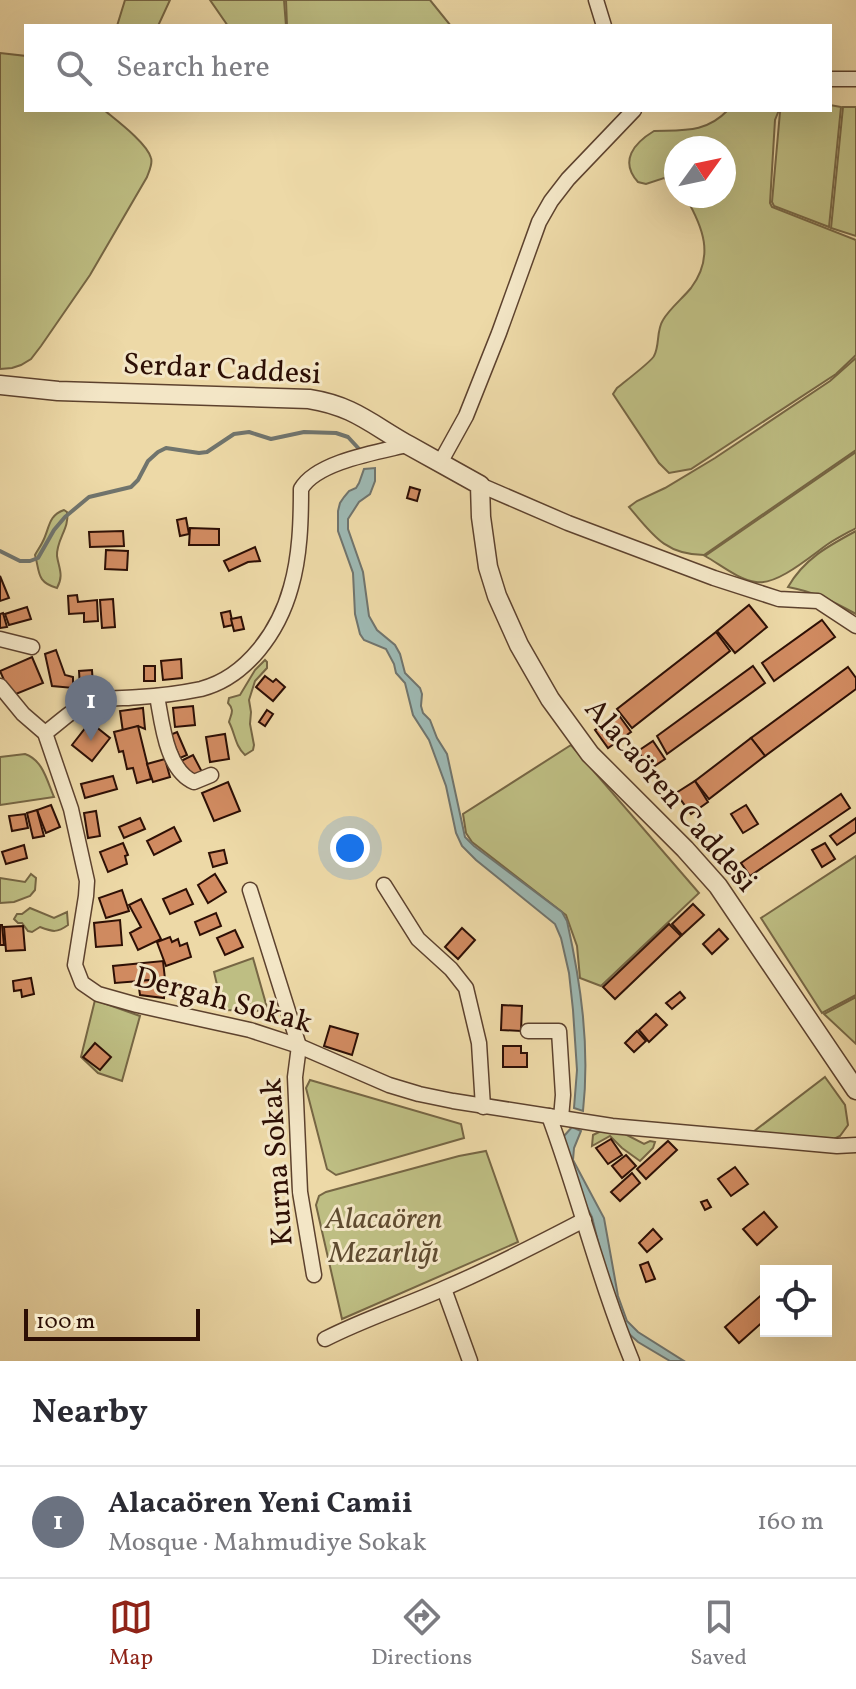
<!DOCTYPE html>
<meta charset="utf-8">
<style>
body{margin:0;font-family:Vollkorn,serif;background:#f7f7f7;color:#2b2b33}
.controls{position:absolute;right:24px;bottom:24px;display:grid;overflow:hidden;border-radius:0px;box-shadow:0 8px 32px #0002}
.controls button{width:72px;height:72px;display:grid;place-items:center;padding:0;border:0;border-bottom:2px solid #e1e1e2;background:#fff;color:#2b2b33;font:40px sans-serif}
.compass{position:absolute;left:664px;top:136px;width:72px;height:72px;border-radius:50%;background:#fff;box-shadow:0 8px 32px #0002;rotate:57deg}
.scale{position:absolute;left:24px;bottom:20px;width:176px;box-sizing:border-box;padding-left:8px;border:4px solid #2d0f05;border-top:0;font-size:22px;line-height:28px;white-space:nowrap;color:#2d0f05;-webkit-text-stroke:6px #f3e6c6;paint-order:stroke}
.you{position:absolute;left:350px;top:848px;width:28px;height:28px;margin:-20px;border:6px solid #fff;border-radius:50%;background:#1a73e8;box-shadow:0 0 0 12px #1a73e833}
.badge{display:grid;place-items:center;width:52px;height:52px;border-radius:50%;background:#8f2418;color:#fff;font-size:26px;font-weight:700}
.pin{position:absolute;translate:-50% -66px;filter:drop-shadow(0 2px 4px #0008)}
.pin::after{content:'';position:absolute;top:42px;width:28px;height:24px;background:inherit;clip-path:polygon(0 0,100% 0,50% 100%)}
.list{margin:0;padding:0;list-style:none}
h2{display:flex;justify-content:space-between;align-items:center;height:104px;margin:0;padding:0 32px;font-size:34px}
h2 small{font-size:26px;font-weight:400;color:#7c7c81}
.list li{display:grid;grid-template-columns:52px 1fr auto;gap:24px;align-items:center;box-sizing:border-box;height:112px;padding:0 32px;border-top:2px solid #e1e1e2}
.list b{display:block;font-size:30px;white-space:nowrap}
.list p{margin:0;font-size:26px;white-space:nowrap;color:#7c7c81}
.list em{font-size:26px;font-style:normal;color:#7c7c81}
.icon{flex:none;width:44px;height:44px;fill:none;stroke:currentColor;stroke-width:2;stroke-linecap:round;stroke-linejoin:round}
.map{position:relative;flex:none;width:856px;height:1361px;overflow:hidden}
.search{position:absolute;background:#fff;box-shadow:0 8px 32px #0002;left:24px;right:24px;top:24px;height:88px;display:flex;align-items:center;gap:20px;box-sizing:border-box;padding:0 28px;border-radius:0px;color:#7c7c81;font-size:30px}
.sheet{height:216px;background:#fff}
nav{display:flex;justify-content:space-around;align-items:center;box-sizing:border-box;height:112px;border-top:2px solid #e1e1e2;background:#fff;font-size:22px;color:#7c7c81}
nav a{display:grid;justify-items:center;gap:4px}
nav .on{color:#8f2418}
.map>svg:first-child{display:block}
.green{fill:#bebe83;stroke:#766644;stroke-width:2}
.water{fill:#9db8b2;stroke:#70746d;stroke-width:2}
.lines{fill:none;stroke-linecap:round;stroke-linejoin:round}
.stream{stroke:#70746d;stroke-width:4}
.building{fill:#d18b61;stroke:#2d0f05;stroke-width:2}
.minor-casing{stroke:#5d422e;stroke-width:17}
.tertiary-casing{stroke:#5d422e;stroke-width:21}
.minor{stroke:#f3e6c6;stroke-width:14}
.tertiary{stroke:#f3e6c6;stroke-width:18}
.labels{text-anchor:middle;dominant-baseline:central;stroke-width:6;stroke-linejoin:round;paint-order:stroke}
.street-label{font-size:30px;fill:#2d0f05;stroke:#f3e6c6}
.park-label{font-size:30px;font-style:italic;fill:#604c31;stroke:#f3e6c6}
</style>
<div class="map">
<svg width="856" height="1361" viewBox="0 0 856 1361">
<rect width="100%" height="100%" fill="#edd9a7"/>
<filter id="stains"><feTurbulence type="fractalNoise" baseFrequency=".0025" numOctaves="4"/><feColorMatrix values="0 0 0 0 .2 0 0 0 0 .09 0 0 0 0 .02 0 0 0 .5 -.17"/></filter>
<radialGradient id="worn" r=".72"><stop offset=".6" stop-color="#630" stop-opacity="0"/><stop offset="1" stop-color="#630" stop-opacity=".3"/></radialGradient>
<g class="green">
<polygon points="125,0 170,0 158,26 117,26"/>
<polygon points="210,0 284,0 286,26 228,26"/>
<polygon points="286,0 430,0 451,26 287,26"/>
<path d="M0,53L26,56V110H104C116,120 147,143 151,158C153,164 149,171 147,177L90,275L41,346L31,359L21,365L12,368L0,369Z"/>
<polygon points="830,105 841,107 829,227 774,206 772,202 780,112 782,110 830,110"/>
<polygon points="843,107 856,107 856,236 831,228"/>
<path d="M728,110H779L775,120L770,203L772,207L856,240V355L836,374L691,469L669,473L659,463L613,394L617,388C623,383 652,361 654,356C660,345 656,331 663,320C670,308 682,299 691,288C715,256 703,227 685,196H724V148H676V185L664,178L646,184L638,182C619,161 634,143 654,131C684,130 706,133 728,110Z"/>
<path d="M856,358V450L704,555C665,555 652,534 629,507L637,501L665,488L715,458L830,381Z"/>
<path d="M856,452V528C847,533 837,538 828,544C812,555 777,586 756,582C739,580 721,565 705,556Z"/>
<path d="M64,510L67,512C70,528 56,540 57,556C59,569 64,575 57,588C36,582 40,572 35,555C37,551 40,547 42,543C50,529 47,516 64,510Z"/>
<path d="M856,531V614C832,601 815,592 788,587C804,559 828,546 856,531Z"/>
<path d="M265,660L267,662V668L255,681L249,700L251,712L250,724L254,745L253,750L245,755C235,746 235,733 229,722C231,714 235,710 228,703L229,698L240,695L255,670Z"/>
<polygon points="571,745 699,893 601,986 580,978 577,946 566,915 472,842 466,833 463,814"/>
<path d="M25,754C43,760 47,781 54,797L0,805V757Z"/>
<polygon points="856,856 856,995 822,1013 761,918"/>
<polygon points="31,874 36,878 35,890 30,896 14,902 0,903 0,878 25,882"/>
<path d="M30,908L54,918L67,912L68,925C57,933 53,932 40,927L32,932L28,931L22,923H18L14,919L17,914H22Z"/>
<polygon points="253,958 268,1011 223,1010 214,972"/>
<polygon points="856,997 856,1044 824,1014"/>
<polygon points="95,1000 140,1016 122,1081 98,1073 81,1057"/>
<polygon points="825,1077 845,1105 848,1125 840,1136 834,1139 753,1132"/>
<polygon points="310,1080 461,1124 464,1138 336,1175 327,1169 306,1088"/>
<polygon points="601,1131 625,1134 644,1144 650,1141 655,1142 653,1148 640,1161 622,1148 610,1136 592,1146 593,1135"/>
<polygon points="486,1151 518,1242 342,1319 316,1205 319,1196 326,1192 459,1156"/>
</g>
<g class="water">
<path d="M375,468V481L370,494L359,502L348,519V529L363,572L369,616L377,630L395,645L400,654L405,673L420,688L422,694L421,706L423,713L430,720L437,738L447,754L465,837L474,846L562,912L567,921C581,984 590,1047 583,1111L574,1108L577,1070L573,1010L569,973L561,938L555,924L476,860L462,846L456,833L446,786L429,740L413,715L405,683L396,673L394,664L386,649L364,640L360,634L355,614L353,573L338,531V511L340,503L344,497L349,491L356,488L359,483L364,469Z"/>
<polygon points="572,1127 581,1131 574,1148 573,1160 604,1218 618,1296 627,1321 638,1332 684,1361 670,1361 638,1342 627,1332 614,1307 592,1217 580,1194 563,1146 564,1136"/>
</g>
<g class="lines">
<polyline class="stream" points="0,551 20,561 30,561 38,558 54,530 65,517 89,497 131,487 138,480 148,461 158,452 166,448 199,453 207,452 234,434 249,432 271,439 304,432 336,433 348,437 360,450"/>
</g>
<g class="building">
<polygon points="410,487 420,490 417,501 407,498"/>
<polygon points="186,518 189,534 180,536 177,520"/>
<polygon points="190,528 219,529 219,545 189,545"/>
<polygon points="123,531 124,546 90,547 89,532"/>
<polygon points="255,547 260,561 248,562 229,571 224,561"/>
<polygon points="106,550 128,551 127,570 105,569"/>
<polygon points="0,576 9,598 0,601"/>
<polygon points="77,595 78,602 97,600 98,621 84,622 84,613 69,614 68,596"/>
<polygon points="113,599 115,627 102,628 100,600"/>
<polygon points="749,605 767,627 735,653 717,631"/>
<polygon points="27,607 31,619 9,625 5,614"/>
<polygon points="230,611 233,625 224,627 221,613"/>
<polygon points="3,613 7,627 0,628 0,614"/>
<polygon points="241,617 244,629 234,631 231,619"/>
<polygon points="822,620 835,637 774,681 762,663"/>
<polygon points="716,632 730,651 632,728 617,709"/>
<polygon points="56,650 65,675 73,677 73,688 52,686 45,654"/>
<polygon points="32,657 43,683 11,696 0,671"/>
<polygon points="181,659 182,678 163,680 161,661"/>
<rect x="144" y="666" width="11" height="15"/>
<polygon points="753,666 765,683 667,754 657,736"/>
<polygon points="848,667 856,678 856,689 765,756 751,738"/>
<polygon points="92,670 93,686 80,687 79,671"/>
<polygon points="265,676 273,682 276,679 285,687 273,701 256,687"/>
<polygon points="193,706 195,725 175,727 173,708"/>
<polygon points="143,708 145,729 138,726 123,732 120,711"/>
<polygon points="267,710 273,714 265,726 259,722"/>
<polygon points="618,714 631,732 608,748 595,730"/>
<polygon points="90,722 110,738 92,761 72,745"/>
<polygon points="138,726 151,779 137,783 133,768 127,769 123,751 119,752 114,732"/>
<polygon points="177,732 187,755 180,758 170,735"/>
<polygon points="225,734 229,759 210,762 206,737"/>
<polygon points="751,738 765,756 709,799 695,781"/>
<polygon points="653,741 665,759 650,769 638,751"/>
<polygon points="193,755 202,772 191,778 181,761"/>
<polygon points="165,759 170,777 153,782 147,764"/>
<polygon points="113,776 117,789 85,798 81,784"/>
<polygon points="695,781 708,802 691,814 676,793"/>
<polygon points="228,782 240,811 214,821 202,793"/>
<polygon points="841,794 850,808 750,876 741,863"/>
<polygon points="51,805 60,827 46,833 37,810"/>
<polygon points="746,805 758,824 743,833 731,814"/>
<polygon points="37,810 44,836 33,838 27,813"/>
<polygon points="96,811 100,836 88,838 84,813"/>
<polygon points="25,814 28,828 12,831 9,816"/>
<polygon points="140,818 145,829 124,838 119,827"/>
<polygon points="856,818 856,832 837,845 830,836"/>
<polygon points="174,827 181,841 154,855 147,841"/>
<polygon points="123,843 128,855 125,856 127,864 108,872 100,852"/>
<polygon points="825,843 835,859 822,867 812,850"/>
<polygon points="24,845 27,858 6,864 2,852"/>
<polygon points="224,850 227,863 213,867 209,853"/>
<polygon points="215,874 226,892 208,903 198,885"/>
<polygon points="186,889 193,904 170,914 163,899"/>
<polygon points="122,890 129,911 106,918 99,898"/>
<polygon points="141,899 161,939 138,950 130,933 141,927 129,905"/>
<polygon points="693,904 704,915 682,935 672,924"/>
<polygon points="216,913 221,926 200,935 195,922"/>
<polygon points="120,920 122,945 96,947 94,923"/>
<polygon points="669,924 681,936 615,999 603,987"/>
<polygon points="0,925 2,925 4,945 0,945"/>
<polygon points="23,926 25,950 6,951 4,927"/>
<polygon points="462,928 475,940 458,959 445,947"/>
<polygon points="719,929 728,939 712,954 703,944"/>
<polygon points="235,930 243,947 225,955 217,938"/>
<polygon points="170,937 172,942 178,939 180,946 187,943 191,957 166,966 157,942"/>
<polygon points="163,961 165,979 115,983 113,966"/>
<polygon points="31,978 34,994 22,997 21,990 14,991 13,981"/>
<polygon points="165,979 164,998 140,995 138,981"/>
<polygon points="680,992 685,998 672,1009 666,1003"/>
<polygon points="502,1005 522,1006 521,1031 501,1030"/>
<polygon points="656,1014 667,1025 649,1042 639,1030"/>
<polygon points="330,1026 358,1034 352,1055 324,1046"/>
<polygon points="637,1031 646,1041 634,1052 625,1043"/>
<polygon points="95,1043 111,1057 100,1070 83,1057"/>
<polygon points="503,1046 521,1046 521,1053 527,1053 527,1067 503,1067"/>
<polygon points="611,1139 622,1155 608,1164 596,1148"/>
<polygon points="668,1141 677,1150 646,1179 637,1169"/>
<polygon points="626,1155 636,1166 622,1178 612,1166"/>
<polygon points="735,1167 748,1184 731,1196 718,1179"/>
<polygon points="632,1173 640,1183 620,1201 611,1192"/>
<polygon points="707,1200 711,1207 705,1210 701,1202"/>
<polygon points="764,1212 777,1227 757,1245 743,1229"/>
<polygon points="653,1229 662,1239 647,1252 639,1243"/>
<polygon points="648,1262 655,1279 646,1282 640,1265"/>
<polygon points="766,1291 766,1319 739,1343 725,1327"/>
</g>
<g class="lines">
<defs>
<g id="minor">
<polyline points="596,0 604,26"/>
<polyline points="830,79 856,79"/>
<polyline points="440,463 466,416 499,333 539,222 551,201 568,179 634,110"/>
<polyline points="480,485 568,523 714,578 779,599 818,601 856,626"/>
<polyline points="0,639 32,647"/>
<polyline points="0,686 23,714 45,733 71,809 87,881 86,896 75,965 82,983 98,994 137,1005 250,1030 299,1046 389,1085 419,1094 453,1101 612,1126 837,1146 856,1145"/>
<path d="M157,696C162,722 166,770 194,782L211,775"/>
<path d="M45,733C58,724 70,711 85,704C101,697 122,699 140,697C160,696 181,693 201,689C247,677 279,631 291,587C300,556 301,521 301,489C316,462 378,452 407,445"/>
<polyline points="384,885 418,939 451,969 466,988 479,1043 483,1107"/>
<polyline points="250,890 299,1046 295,1077 300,1192 314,1275"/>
<polyline points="528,1031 559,1031 563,1095 561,1118"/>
<path d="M549,1116C579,1197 599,1281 632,1361"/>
<polyline points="444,1289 470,1361"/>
<path d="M325,1339C364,1319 405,1306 445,1288C492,1268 538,1244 584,1220"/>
</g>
<path id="tertiary" d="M0,385L58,391L309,399C354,406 372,425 410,446C433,459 457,472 480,485L481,517L488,567L497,596L519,645L550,699L590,754L685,849L718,886L856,1090"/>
</defs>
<use href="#minor" class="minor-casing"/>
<use href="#tertiary" class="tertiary-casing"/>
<use href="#minor" class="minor"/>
<use href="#tertiary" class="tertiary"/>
</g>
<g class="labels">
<g class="street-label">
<text transform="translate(222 370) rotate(3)">Serdar Caddesi</text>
<text transform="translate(670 796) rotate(49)">Alacaören Caddesi</text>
<text transform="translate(223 1001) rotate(15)">Dergah Sokak</text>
<text transform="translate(278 1162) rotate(-94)">Kurna Sokak</text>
</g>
<g class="park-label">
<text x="384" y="1220">Alacaören<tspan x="384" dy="34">Mezarlığı</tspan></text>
</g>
</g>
<rect width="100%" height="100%" filter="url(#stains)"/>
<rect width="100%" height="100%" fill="url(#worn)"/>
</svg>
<div class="controls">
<button><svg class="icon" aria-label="locate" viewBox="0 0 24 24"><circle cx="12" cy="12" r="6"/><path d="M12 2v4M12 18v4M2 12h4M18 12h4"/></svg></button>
</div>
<svg class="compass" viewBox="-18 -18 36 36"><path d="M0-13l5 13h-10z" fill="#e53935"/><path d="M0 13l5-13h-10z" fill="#7c7c81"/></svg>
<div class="scale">100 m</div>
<div class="you"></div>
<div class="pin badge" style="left:91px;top:741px;background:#6b7280">1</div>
<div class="search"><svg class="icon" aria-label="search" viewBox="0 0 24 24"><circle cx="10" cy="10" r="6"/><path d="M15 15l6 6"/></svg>Search here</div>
</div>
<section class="sheet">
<h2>Nearby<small></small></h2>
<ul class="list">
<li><span class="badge" style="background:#6b7280">1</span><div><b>Alacaören Yeni Camii</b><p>Mosque · Mahmudiye Sokak</p></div><em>160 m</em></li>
</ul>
</section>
<nav>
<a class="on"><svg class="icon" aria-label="map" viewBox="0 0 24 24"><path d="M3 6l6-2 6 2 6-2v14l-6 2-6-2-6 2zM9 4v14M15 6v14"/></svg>Map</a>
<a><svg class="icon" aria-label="directions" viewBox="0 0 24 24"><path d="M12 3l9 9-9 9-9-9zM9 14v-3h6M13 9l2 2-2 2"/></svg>Directions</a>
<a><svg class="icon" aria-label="saved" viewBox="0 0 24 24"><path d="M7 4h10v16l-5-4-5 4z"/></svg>Saved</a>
</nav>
